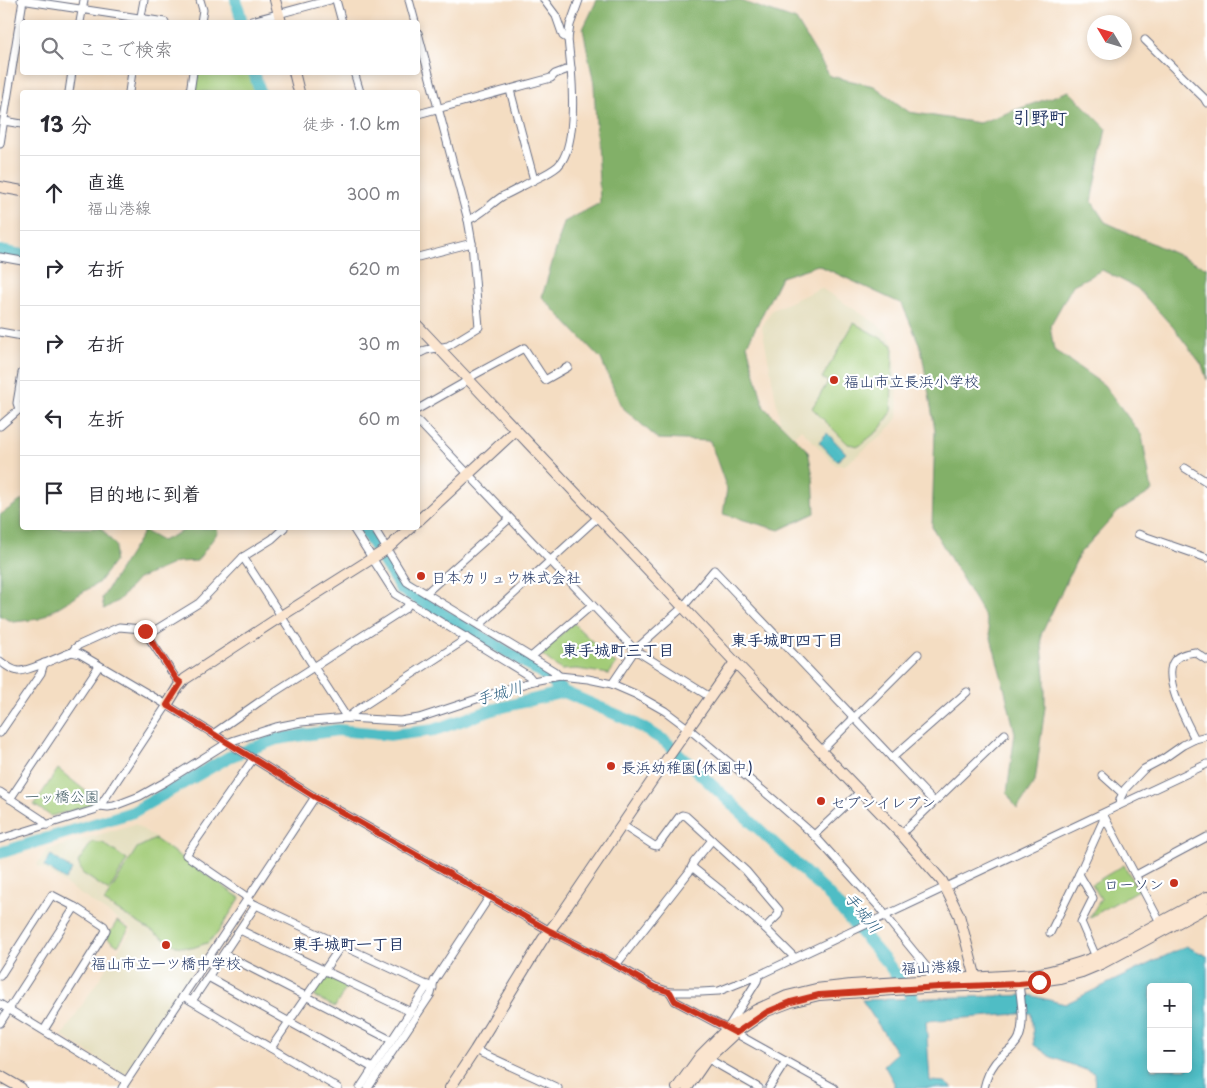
<!DOCTYPE html>
<html lang="ja">
<meta charset="utf-8">
<style>
body{margin:0;font-family:"Playpen Sans","Klee One",sans-serif;background:#f2f2f3;color:#2b2b33}
.controls{position:absolute;right:15px;bottom:15px;display:grid;overflow:hidden;border-radius:5px;box-shadow:0 2px 8px #0003}
.controls button{width:45px;height:45px;display:grid;place-items:center;padding:0;border:0;border-bottom:1px solid #e1e1e2;background:#fff;color:#2b2b33;font:25px sans-serif}
.compass{position:absolute;left:1087px;top:15px;width:45px;height:45px;border-radius:50%;background:#fff;box-shadow:0 2px 8px #0003;rotate:308deg}
.stop{position:absolute;width:15px;height:15px;margin:-11px;border:4px solid #c8321e;border-radius:50%;background:#fff}
.stop.end{background:#c8321e;border-color:#fff;box-shadow:0 1px 5px #0008}
.list{margin:0;padding:0;list-style:none}
h2{display:flex;justify-content:space-between;align-items:center;height:65px;margin:0;padding:0 20px;font-size:21px}
h2 small{font-size:16px;font-weight:400;color:#7c7c81}
.list li{display:grid;grid-template-columns:32px 1fr auto;gap:15px;align-items:center;box-sizing:border-box;height:75px;padding:0 20px;border-top:1px solid #e1e1e2}
.list b{display:block;font-size:19px;white-space:nowrap}
.list p{margin:0;font-size:16px;white-space:nowrap;color:#7c7c81}
.list em{font-size:16px;font-style:normal;color:#7c7c81}
.icon{flex:none;width:28px;height:28px;fill:none;stroke:currentColor;stroke-width:2;stroke-linecap:round;stroke-linejoin:round}
.map{position:relative;flex:none;width:1207px;height:1088px;overflow:hidden}
.search{position:absolute;background:#fff;box-shadow:0 2px 8px #0003;left:20px;top:20px;width:400px;height:55px;display:flex;align-items:center;gap:12px;box-sizing:border-box;padding:0 18px;border-radius:5px;color:#7c7c81;font-size:19px}
.panel{position:absolute;background:#fff;box-shadow:0 2px 8px #0003;left:20px;top:90px;width:400px;height:440px;border-radius:5px}
.map>svg:first-child{display:block}
.built{fill:#e2dcba}
.green{fill:#a3cc78;stroke:#5f7e6b}
.forest{fill:#82b068;stroke:#4e7063}
.water{fill:#4fbdc5;stroke:#357692;fill-rule:evenodd}
.lines{fill:none;stroke-linecap:round;stroke-linejoin:round}
.river{stroke:#4fbdc5;stroke-width:12}
.street-casing{stroke:#676c81;stroke-width:9}
.secondary-casing{stroke:#676c81;stroke-width:12}
.street{stroke:#fff;stroke-width:7}
.secondary{stroke:#fbe5cf;stroke-width:10}
.route{stroke:#c8321e;stroke-width:6}
.poi-dot{fill:#c8321e;stroke:#fff;stroke-width:2}
.labels{text-anchor:middle;dominant-baseline:central;stroke-width:4.5;stroke-linejoin:round;paint-order:stroke}
.poi-label{font-size:15px;fill:#1b2f5e;stroke:#fff;text-anchor:start}
.park-label{font-size:15px;fill:#445e66;stroke:#fff}
.street-label{font-size:15px;fill:#1b2f5e;stroke:#fff}
.neighbourhood-label{font-size:16px;font-weight:bold;fill:#1b2f5e;stroke:#fff}
.water-label{font-size:16px;font-style:italic;fill:#2d6182;stroke:#fff}
.quarter-label{font-size:18px;font-weight:bold;fill:#1b2f5e;stroke:#fff}
</style>
<div class="map">
<svg width="1207" height="1088" viewBox="0 0 1207 1088">
<rect width="100%" height="100%" fill="#fff"/>
<filter id="ink" filterUnits="userSpaceOnUse"><feTurbulence type="fractalNoise" baseFrequency=".02" numOctaves="2"/><feDisplacementMap in="SourceGraphic" scale="10" xChannelSelector="R" yChannelSelector="G"/><feConvolveMatrix kernelMatrix="1 2 1 2 8 2 1 2 1" color-interpolation-filters="sRGB"/></filter>
<filter id="wash" filterUnits="userSpaceOnUse"><feTurbulence type="fractalNoise" baseFrequency=".0096" numOctaves="4" result="noise"/><feDisplacementMap in="SourceGraphic" scale="20" xChannelSelector="R" yChannelSelector="G"/><feGaussianBlur stdDeviation="1.12" result="paint"/><feColorMatrix in="noise" values="0 0 0 0 0 0 0 0 0 0 0 0 0 0 0 0 0 1.4 0 .05"/><feComposite in="paint" operator="in"/></filter>
<g filter="url(#wash)">
<rect width="100%" height="100%" fill="#f4ddc2"/>
<g class="built">
<polygon points="821,288 877,324 887,333 894,343 898,417 885,433 845,465 836,465 801,429 794,436 781,426 762,327 772,310"/>
<polygon points="135,824 242,897 126,1074 124,1075 62,1036 132,929 37,865 47,850"/>
</g>
<g class="green">
<polygon points="198,72 251,73 256,92 194,92"/>
<polygon points="854,323 893,345 891,413 879,430 859,446 848,444 812,408 828,382 822,378"/>
<polygon points="573,623 616,664 609,674 577,669 561,670 541,654"/>
<polygon points="58,769 97,800 93,805 51,816 34,805"/>
<polygon points="155,839 240,898 217,934 207,943 192,948 176,946 104,902 137,848"/>
<polygon points="92,842 103,843 127,860 109,891 82,873 78,862"/>
<polygon points="1124,865 1138,890 1089,918 1101,899 1092,884"/>
<polygon points="117,921 129,929 118,946 107,938"/>
<path d="M328,977L347,986L335,1007L315,997C314,989 320,980 328,977Z"/>
</g>
<g class="forest">
<polygon points="597,0 738,0 796,20 830,76 874,86 909,112 979,123 1069,91 1106,128 1092,202 1105,222 1207,268 1207,380 1202,365 1173,327 1137,288 1102,270 1073,285 1050,326 1054,350 1104,385 1142,436 1152,491 1118,512 1080,553 1041,635 1045,676 1045,707 1035,782 1017,809 1007,793 1015,733 1004,687 986,619 932,527 935,430 921,348 902,304 818,265 781,277 747,345 764,407 808,451 813,476 815,513 779,530 723,514 727,489 710,441 658,439 621,406 601,359 542,297 564,222 600,203 594,84 583,29"/>
<polygon points="22,500 22,528 101,528 116,546 114,562 98,583 39,619 14,622 0,616 0,515"/>
<polygon points="189,528 217,528 218,532 197,561 177,562 138,579 119,600 104,609 102,598 144,531 162,541"/>
</g>
<g class="water">
<polygon points="827,433 846,453 837,461 819,442"/>
<polygon points="51,855 72,870 65,880 44,866"/>
<path d="M1186,946L1207,956V1088H1095L1094,1073L1051,1057L1034,1045L1031,1013L926,1021L930,1081L945,1082L953,1088H894V1083L884,1065L897,1053L862,1000L1029,995L1065,1004ZM1151,987H1188V1069H1151Z"/>
</g>
<g class="lines">
<g class="river">
<polyline points="236,0 242,22"/>
<polyline points="254,72 260,92"/>
<polyline points="0,251 22,255"/>
<polyline points="363,528 401,589 539,671 564,692 629,720 665,741 827,893 888,964 913,998"/>
<polyline points="0,853 133,812 229,757 277,739 337,730 393,735 434,730 495,709 564,692"/>
</g>
</g>
</g>
<g filter="url(#ink)">
<g class="lines">
<defs>
<g id="street">
<polyline points="21,0 165,22"/>
<polyline points="200,0 203,10 201,22"/>
<polyline points="336,0 342,22"/>
<polyline points="409,0 415,22"/>
<polyline points="544,0 556,16 563,36 568,39"/>
<polyline points="80,22 84,0"/>
<polyline points="140,22 144,0"/>
<polyline points="248,22 330,0"/>
<polyline points="418,33 468,220 472,243 479,327 448,346 426,350 418,354"/>
<polyline points="1145,40 1204,98 1207,103"/>
<polyline points="354,72 360,92"/>
<polyline points="510,90 534,180"/>
<polyline points="69,92 72,72"/>
<polyline points="129,92 132,72"/>
<polyline points="190,92 193,72"/>
<polyline points="418,114 551,78 555,74 571,68 568,39 570,25 579,0"/>
<polyline points="4,121 22,124"/>
<polyline points="0,144 23,0"/>
<path d="M468,220C482,215 491,203 503,196C514,191 524,185 534,180C542,176 551,172 558,166C576,148 573,92 571,68"/>
<polyline points="0,257 22,261"/>
<polyline points="418,257 472,243"/>
<polyline points="0,332 22,336"/>
<polyline points="19,409 17,403 22,373"/>
<polyline points="418,409 462,384 474,375 524,348 545,380 568,367"/>
<polyline points="418,421 635,650 710,697"/>
<polyline points="0,426 22,407"/>
<polyline points="1185,468 1207,482"/>
<polyline points="353,528 395,594 529,676 533,681 559,676 588,679 612,684 635,694 665,711 689,729 773,799 814,835 881,909 889,921 938,981"/>
<polyline points="374,528 407,582 531,657 554,671 559,676"/>
<polyline points="1138,534 1207,558"/>
<polyline points="243,557 347,718 357,710 463,641 466,637"/>
<polyline points="426,593 509,519"/>
<polyline points="480,626 483,622 598,517"/>
<polyline points="147,635 177,680 181,683"/>
<polyline points="72,652 75,648 79,645 119,627 142,629 147,635 199,603 243,557 272,539 284,528"/>
<polyline points="531,657 592,605"/>
<path d="M0,661C5,665 12,670 18,671C27,672 61,656 72,652L80,654L167,705L315,797L550,931L616,965L655,987L670,992L675,1001L735,1033L834,1088"/>
<polyline points="612,684 635,650 683,607 714,570 934,802"/>
<polyline points="0,733 41,673 44,663"/>
<polyline points="213,734 259,702 406,608 409,603"/>
<path d="M1195,739C1187,723 1162,678 1174,661C1178,655 1187,653 1195,652L1207,660"/>
<polyline points="821,751 918,654"/>
<polyline points="892,758 967,692"/>
<polyline points="253,759 186,855 244,895 249,901 256,905 433,988"/>
<polyline points="1102,775 1122,793"/>
<polyline points="0,792 41,819 47,825"/>
<polyline points="10,799 99,666"/>
<polyline points="1119,805 1120,799 1125,789 1144,769 1163,759 1183,745 1195,739 1207,736"/>
<polyline points="100,806 108,807 114,806 140,796 165,782 227,743 235,740 276,727 301,722 347,718 400,721 419,718 498,692 533,681"/>
<polyline points="1103,814 1160,922"/>
<polyline points="622,825 653,845 656,846 659,844 679,817 682,815 686,816 746,871 779,910 778,915 765,928"/>
<polyline points="901,834 1005,734"/>
<polyline points="814,835 860,792"/>
<polyline points="0,839 94,810 100,806 167,705"/>
<polyline points="692,867 738,904 765,928 794,957"/>
<polyline points="1079,874 1093,898 1081,922 1096,957"/>
<polyline points="1136,875 1207,837"/>
<polyline points="240,930 411,1012"/>
<polyline points="1050,933 1079,874 1103,821 1103,814"/>
<polyline points="224,954 391,1040"/>
<polyline points="616,965 689,872 694,862 712,840"/>
<polyline points="0,976 52,895 75,907 104,926 106,930 104,934 44,1030"/>
<polyline points="208,977 373,1068"/>
<polyline points="670,992 701,992 719,991 759,975 1207,764"/>
<polyline points="183,996 338,1088"/>
<polyline points="192,1001 256,905"/>
<polyline points="0,1004 126,1081"/>
<polyline points="0,1023 75,907"/>
<polyline points="729,1026 757,981 759,975"/>
<polyline points="271,1048 341,946"/>
<polyline points="475,1050 558,1088"/>
<polyline points="705,1057 759,1088"/>
<polyline points="122,1088 315,797"/>
<polyline points="360,1088 428,985"/>
<polyline points="368,1088 431,994 434,981 490,896"/>
<polyline points="769,1088 786,1061"/>
<path d="M984,1088C986,1079 989,1071 995,1063C1002,1054 1014,1050 1019,1038C1025,1022 1021,1001 1019,984"/>
</g>
<g id="secondary">
<polyline points="275,0 281,22"/>
<polyline points="294,72 299,92"/>
<polyline points="0,187 22,191"/>
<polyline points="418,326 735,662 901,834 942,881 959,915 978,986"/>
<polyline points="418,521 516,430"/>
<polyline points="167,705 178,687 185,679 286,613 387,549 410,528"/>
<polyline points="0,1076 21,1088"/>
<polyline points="450,1088 475,1050 543,939 557,921 662,766 735,662"/>
<path d="M677,1088L701,1055L727,1029L756,1010L787,996L816,989L851,985L1037,974C1057,970 1077,964 1096,957L1207,897"/>
<polyline points="687,1088 707,1059 735,1033 767,1011 791,1002 819,995 939,987 1019,984 1060,978 1082,972 1101,964 1207,907"/>
</g>
</defs>
<use href="#street" class="street-casing"/>
<use href="#secondary" class="secondary-casing"/>
<use href="#street" class="street"/>
<use href="#secondary" class="secondary"/>
</g>
</g>
<g class="lines" filter="url(#ink)">
<polyline class="route" points="145,631 177,680 181,683 167,705 315,797 550,931 616,965 654,987 670,992 675,1001 736,1033 767,1012 791,1002 819,995 939,987 1019,984 1039,982"/>
</g>
<g class="poi-dot">
<circle cx="834" cy="380" r="5"/>
<circle cx="421" cy="576" r="5"/>
<circle cx="611" cy="766" r="5"/>
<circle cx="821" cy="801" r="5"/>
<circle cx="1174" cy="883" r="5"/>
<circle cx="166" cy="945" r="5"/>
</g>
<g class="labels">
<g class="poi-label">
<text x="844" y="380">福山市立長浜小学校</text>
<text x="431" y="576">日本カリュウ株式会社</text>
<text x="621" y="766">長浜幼稚園(休園中)</text>
<text x="831" y="801">セブンイレブン</text>
<text x="1164" y="883" text-anchor="end">ローソン</text>
<text x="166" y="962" text-anchor="middle">福山市立一ツ橋中学校</text>
</g>
<g class="park-label">
<text x="62" y="795">一ッ橋公園</text>
</g>
<g class="street-label">
<text transform="translate(931 966) rotate(-3)">福山港線</text>
</g>
<g class="neighbourhood-label">
<text x="787" y="639">東手城町四丁目</text>
<text x="618" y="649">東手城町三丁目</text>
<text x="348" y="943">東手城町一丁目</text>
</g>
<g class="water-label">
<text transform="translate(499 692) rotate(-16)">手城川</text>
<text transform="translate(864 912) rotate(51)">手城川</text>
</g>
<g class="quarter-label">
<text x="1040" y="116">引野町</text>
</g>
</g>
</svg>
<div class="controls">
<button>+</button>
<button>−</button>
</div>
<svg class="compass" viewBox="-18 -18 36 36"><path d="M0-13l5 13h-10z" fill="#e53935"/><path d="M0 13l5-13h-10z" fill="#7c7c81"/></svg>
<div class="stop" style="left:1039px;top:982px"></div>
<div class="stop end" style="left:145px;top:631px"></div>
<div class="search"><svg class="icon" aria-label="search" viewBox="0 0 24 24"><circle cx="10" cy="10" r="6"/><path d="M15 15l6 6"/></svg>ここで検索</div>
<section class="panel">
<h2>13 分<small>徒歩 · 1.0 km</small></h2>
<ul class="list">
<li><svg class="icon" aria-label="ahead" viewBox="0 0 24 24"><path d="M12 20V5M6 11l6-6 6 6"/></svg><div><b>直進</b><p>福山港線</p></div><em>300 m</em></li>
<li><svg class="icon" aria-label="right" viewBox="0 0 24 24"><path d="M7 20v-9h11M14 6l5 5-5 5"/></svg><div><b>右折</b></div><em>620 m</em></li>
<li><svg class="icon" aria-label="right" viewBox="0 0 24 24"><path d="M7 20v-9h11M14 6l5 5-5 5"/></svg><div><b>右折</b></div><em>30 m</em></li>
<li><svg class="icon" aria-label="left" viewBox="0 0 24 24"><path d="M17 20v-9H6M10 6l-5 5 5 5"/></svg><div><b>左折</b></div><em>60 m</em></li>
<li><svg class="icon" aria-label="arrive" viewBox="0 0 24 24"><path d="M6 21V4h12l-3 4 3 4H6"/></svg><div><b>目的地に到着</b></div></li>
</ul>
</section>
</div>
